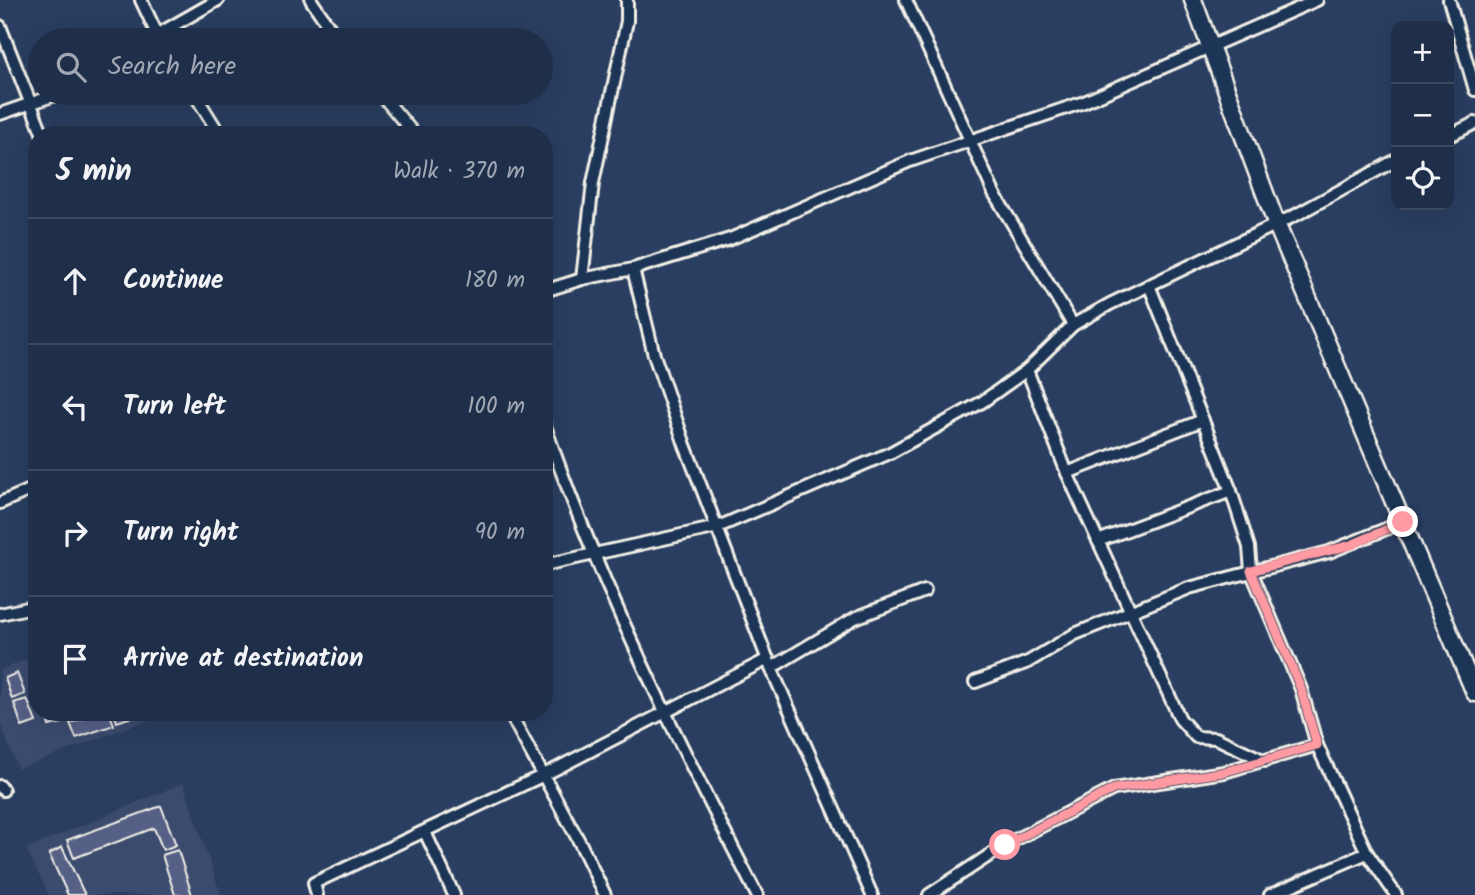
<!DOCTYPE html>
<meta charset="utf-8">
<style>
body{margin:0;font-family:Kalam,sans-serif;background:#2c3a53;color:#f1f3f6}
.controls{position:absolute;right:21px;top:21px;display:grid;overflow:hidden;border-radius:14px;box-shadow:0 7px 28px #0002}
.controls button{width:63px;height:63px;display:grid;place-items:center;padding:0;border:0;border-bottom:2px solid #3c4a61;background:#1f2e49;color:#f1f3f6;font:35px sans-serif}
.stop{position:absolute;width:21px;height:21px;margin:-16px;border:5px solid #ff9aa2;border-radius:50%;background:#fff}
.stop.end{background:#ff9aa2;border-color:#fff;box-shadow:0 2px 7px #0008}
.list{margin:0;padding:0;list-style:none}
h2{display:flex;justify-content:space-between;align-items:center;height:91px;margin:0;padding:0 28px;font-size:30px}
h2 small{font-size:23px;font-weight:400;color:#a1a8b4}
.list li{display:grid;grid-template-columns:46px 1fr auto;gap:21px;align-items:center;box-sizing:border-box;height:126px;padding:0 28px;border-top:2px solid #3c4a61}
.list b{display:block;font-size:26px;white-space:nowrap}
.list em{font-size:23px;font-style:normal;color:#a1a8b4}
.icon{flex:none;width:38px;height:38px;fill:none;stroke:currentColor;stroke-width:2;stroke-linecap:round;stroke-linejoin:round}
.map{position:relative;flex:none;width:1475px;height:895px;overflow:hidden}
.search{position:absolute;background:#1f2e49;box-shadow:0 7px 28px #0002;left:28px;top:28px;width:525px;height:77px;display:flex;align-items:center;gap:18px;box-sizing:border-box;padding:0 24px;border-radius:38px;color:#a1a8b4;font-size:26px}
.panel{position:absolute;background:#1f2e49;box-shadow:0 7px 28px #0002;left:28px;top:126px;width:525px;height:595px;border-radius:28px}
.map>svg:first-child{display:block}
.built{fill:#3b4b6e}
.building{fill:#576087;stroke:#f4f1e8;stroke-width:2}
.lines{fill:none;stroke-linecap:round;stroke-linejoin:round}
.street-casing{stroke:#f4f1e8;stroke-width:16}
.secondary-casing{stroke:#f4f1e8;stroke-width:21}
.street{stroke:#1d3557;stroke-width:10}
.secondary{stroke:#1d3557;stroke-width:16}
.route{stroke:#ff9aa2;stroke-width:9}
</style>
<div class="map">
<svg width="1475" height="895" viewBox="0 0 1475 895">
<rect width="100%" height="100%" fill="#293e61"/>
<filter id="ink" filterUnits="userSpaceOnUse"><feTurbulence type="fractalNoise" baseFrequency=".0143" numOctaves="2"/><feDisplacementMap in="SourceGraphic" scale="14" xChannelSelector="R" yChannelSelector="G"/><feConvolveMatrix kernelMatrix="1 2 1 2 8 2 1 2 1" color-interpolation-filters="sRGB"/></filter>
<g filter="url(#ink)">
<g class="built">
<polygon points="37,655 37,712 169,712 18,769 0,722 0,670"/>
<polygon points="183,783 221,895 49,895 26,849"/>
</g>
<g class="building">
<polygon points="17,673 25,694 12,699 5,678"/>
<polygon points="27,699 36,722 22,727 14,703"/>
<polygon points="46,712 63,712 66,722 49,726"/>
<polygon points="101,712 109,712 114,725 76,738 70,723"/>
<polygon points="114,712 147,712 117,722"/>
<polygon points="161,806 176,845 163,850 154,828 74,858 67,840"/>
<polygon points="62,847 85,895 68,895 49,854"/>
<polygon points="178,850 192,895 175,895 162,855"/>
</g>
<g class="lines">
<defs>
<g id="street">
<polyline points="141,0 157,34"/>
<polyline points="311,0 338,40"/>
<polyline points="906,0 994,193 1073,325"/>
<polyline points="1449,0 1475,90"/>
<polyline points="0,26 43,135"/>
<polyline points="148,40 218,0"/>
<polyline points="194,93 220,135"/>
<polyline points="380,93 415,135"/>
<polyline points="0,114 61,93"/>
<polyline points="1449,136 1475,123"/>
<polyline points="633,269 654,355 685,445 771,668 872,895"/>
<polyline points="582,279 593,183 627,21 627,0"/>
<polyline points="1149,285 1231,491 1249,547 1251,571 1301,689 1317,745"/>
<polyline points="544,291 582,279 633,269 730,239 910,161 1084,102 1317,0"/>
<polyline points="1027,370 1067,473 1180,719 1196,737 1216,738 1265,761"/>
<path d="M544,423C600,586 678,742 757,895"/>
<polyline points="1067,473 1203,420"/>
<polyline points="0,503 37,487"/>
<polyline points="1098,541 1231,491"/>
<polyline points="544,565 718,527 890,453 982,402 1027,370 1073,325 1110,304 1296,215 1396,160"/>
<polyline points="0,614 37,606"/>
<polyline points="771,668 855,618 925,591"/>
<polyline points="975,682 1028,662 1075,634 1189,588 1329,552 1403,522"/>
<polyline points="509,712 580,843 605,895"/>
<polyline points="0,786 3,790"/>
<polyline points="425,832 454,895"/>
<polyline points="317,895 314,883 544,775 768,659"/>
<polyline points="929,895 1005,845 1114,789 1224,772 1317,745 1367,853 1396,895"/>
<polyline points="1270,895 1367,853"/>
</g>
<polyline id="secondary" points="1193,0 1276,223 1475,693"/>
</defs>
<use href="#street" class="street-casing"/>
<use href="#secondary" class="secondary-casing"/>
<use href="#street" class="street"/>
<use href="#secondary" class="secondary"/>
</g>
</g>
<g class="lines" filter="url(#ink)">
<polyline class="route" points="1005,845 1114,789 1224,772 1317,745 1301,689 1251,571 1351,545 1403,522"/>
</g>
</svg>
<div class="controls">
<button>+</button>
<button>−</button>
<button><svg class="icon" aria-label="locate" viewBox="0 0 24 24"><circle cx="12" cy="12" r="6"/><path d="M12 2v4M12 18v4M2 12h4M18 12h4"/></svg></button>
</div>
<div class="stop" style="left:1005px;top:845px"></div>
<div class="stop end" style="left:1403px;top:522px"></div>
<div class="search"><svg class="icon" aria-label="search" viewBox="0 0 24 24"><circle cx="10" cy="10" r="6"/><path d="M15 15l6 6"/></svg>Search here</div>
<section class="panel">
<h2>5 min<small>Walk · 370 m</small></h2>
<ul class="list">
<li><svg class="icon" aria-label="ahead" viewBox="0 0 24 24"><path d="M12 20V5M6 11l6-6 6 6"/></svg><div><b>Continue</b></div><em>180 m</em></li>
<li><svg class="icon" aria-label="left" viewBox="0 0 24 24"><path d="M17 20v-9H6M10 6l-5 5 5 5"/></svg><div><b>Turn left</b></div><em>100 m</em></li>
<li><svg class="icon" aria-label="right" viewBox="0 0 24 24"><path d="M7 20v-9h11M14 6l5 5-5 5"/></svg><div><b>Turn right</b></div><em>90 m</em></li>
<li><svg class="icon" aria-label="arrive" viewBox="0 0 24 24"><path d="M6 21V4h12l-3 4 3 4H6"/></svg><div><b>Arrive at destination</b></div></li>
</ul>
</section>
</div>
